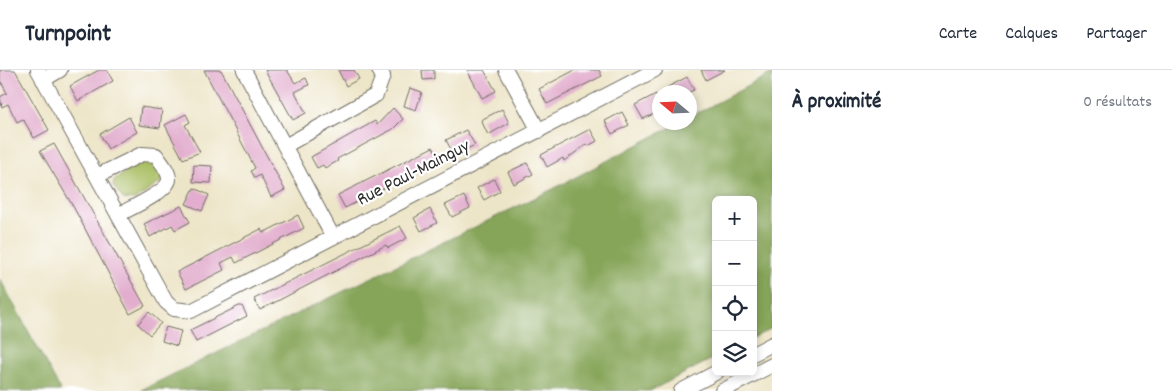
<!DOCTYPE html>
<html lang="fr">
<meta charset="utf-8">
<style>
body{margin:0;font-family:Dekko,sans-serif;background:#f6f6f7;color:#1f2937}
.controls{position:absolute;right:15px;bottom:15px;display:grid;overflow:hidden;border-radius:8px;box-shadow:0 2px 8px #0003}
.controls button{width:45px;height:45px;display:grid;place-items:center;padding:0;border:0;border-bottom:1px solid #e0e1e3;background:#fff;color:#1f2937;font:25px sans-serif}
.compass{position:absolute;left:652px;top:15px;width:45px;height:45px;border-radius:50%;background:#fff;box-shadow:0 2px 8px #0003;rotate:289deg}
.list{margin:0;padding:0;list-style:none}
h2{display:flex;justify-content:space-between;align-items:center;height:65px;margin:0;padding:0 20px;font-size:21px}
h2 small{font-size:16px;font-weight:400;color:#747a83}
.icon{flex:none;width:28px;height:28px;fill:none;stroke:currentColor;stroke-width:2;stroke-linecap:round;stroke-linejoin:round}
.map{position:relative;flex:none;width:772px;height:321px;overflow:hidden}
header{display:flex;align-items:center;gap:30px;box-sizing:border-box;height:70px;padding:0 25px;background:#fff;border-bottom:1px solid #e0e1e3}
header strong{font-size:24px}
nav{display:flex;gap:28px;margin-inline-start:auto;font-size:18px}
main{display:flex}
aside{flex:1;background:#fff}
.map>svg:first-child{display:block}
.green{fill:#a9be62;stroke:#6a7446}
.forest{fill:#86a558;stroke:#586842}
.building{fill:#e2adce}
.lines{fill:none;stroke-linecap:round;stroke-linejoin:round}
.minor-casing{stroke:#6f6c62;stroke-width:16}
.minor{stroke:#fff;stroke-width:14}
.labels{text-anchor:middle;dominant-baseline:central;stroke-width:4.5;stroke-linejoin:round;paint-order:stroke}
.street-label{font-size:19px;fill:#2b2b2b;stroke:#fff}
</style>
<header>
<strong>Turnpoint</strong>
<nav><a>Carte</a><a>Calques</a><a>Partager</a></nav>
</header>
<main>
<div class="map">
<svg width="772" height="321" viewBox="0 0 772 321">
<rect width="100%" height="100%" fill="#fff"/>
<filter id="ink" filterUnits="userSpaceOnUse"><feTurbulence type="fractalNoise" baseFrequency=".02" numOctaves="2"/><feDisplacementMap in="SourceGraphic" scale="10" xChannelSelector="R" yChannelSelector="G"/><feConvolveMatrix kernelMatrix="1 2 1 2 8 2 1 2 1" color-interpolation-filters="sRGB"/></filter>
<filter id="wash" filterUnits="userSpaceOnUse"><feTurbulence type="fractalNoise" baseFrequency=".0096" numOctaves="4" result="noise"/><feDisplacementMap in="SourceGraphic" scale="20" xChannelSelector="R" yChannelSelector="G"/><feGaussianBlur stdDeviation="1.12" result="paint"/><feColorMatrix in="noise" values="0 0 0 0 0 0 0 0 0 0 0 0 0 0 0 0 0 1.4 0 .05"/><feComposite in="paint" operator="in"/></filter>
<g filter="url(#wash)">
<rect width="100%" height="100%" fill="#ede5c8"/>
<polygon class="green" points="146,89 152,89 163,104 162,111 135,130 123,129 113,115 114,110"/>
<g class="forest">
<polygon points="772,3 772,258 753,268 753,130 716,130 716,287 650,321 141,320 557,117 679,53 690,52 690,47"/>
<polygon points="0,209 61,321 0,321"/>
</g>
<g id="blocks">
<g class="building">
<polygon points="0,0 15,0 49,60 34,68 23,49 17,52 8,34 2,37 0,27 7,23 0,10"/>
<polygon points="99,0 107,0 113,11 78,31 70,16"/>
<polygon points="204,0 221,0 285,120 271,127 260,105 255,108 251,101 255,98"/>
<polygon points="265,0 287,0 295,13 306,8 309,15 295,22 306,43 293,50"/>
<polygon points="338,0 354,0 359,9 346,16"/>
<polygon points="422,0 434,0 434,9 423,10"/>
<polygon points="467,0 484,0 496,21 482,28"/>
<polygon points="575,0 599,0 602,6 547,34 539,19"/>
<polygon points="701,0 725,0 706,10"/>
<polygon points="687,7 694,20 689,22 671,22 668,17"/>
<polygon points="410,18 422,22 416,40 404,36"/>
<polygon points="656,24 660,32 660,41 643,49 635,35"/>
<polygon points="141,37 162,40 160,58 139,55"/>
<polygon points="393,38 403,49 393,59 337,89 338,91 325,98 323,95 317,98 311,87 375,51 377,55"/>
<polygon points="502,39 509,53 488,65 481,50"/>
<polygon points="622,42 629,55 612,64 605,51"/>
<polygon points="186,44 190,52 185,55 200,82 183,89 165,55"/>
<polygon points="129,47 137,62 108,79 100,64"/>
<polygon points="590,59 597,71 588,76 587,74 564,91 563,88 547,97 541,85"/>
<polygon points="466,60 475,75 454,85 446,70"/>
<polygon points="54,74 145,236 130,244 74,138 40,81"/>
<polygon points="433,77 440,90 345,138 338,125"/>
<polygon points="527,93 533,104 514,114 508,102"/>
<polygon points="194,95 212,96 211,113 193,112"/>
<polygon points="494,109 500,121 484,130 477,118"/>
<polygon points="194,118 209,125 202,141 186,134"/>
<polygon points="464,126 470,138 452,147 445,135"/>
<polygon points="181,136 190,152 175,160 172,155 150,167 144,154"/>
<polygon points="430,139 437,153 421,161 414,148"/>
<polygon points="298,145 304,158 236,193 233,187 221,193 224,200 186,219 177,202 261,159 263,163"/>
<polygon points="400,156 407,168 388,178 386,175 260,240 254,229"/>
<polygon points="239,236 242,236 247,246 196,272 190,260"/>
<polygon points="149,242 161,253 150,265 138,254"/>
<polygon points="166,257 181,261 177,276 162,271"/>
</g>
</g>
</g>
<g filter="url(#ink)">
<use href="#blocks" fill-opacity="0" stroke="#6f6c62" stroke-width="1"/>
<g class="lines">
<defs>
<g id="minor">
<polyline points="38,0 166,232 174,239 191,241 655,0"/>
<polyline points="244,0 333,167"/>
<polyline points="506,0 539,61"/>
<polyline points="43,10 60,0"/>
<polyline points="285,76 376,25 383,6 379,0"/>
<path d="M97,106L142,84L156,85C160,91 169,101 169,109C169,121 129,139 118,145"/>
<polyline points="753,284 772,274"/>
<polyline points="681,321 717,302"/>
<polyline points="722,321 772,295"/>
</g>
</defs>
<use href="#minor" class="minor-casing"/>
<use href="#minor" class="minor"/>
</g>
</g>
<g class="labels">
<g class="street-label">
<text transform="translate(414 104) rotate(-27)">Rue Paul-Mainguy</text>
</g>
</g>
</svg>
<div class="controls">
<button>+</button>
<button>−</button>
<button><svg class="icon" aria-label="locate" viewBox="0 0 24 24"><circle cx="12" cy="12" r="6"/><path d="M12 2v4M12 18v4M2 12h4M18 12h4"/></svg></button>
<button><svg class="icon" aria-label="layers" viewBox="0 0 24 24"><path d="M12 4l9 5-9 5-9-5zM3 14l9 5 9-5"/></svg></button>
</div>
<svg class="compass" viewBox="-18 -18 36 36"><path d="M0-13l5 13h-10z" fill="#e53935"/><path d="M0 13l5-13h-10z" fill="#747a83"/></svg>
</div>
<aside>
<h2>À proximité<small>0 résultats</small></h2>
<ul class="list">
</ul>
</aside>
</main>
